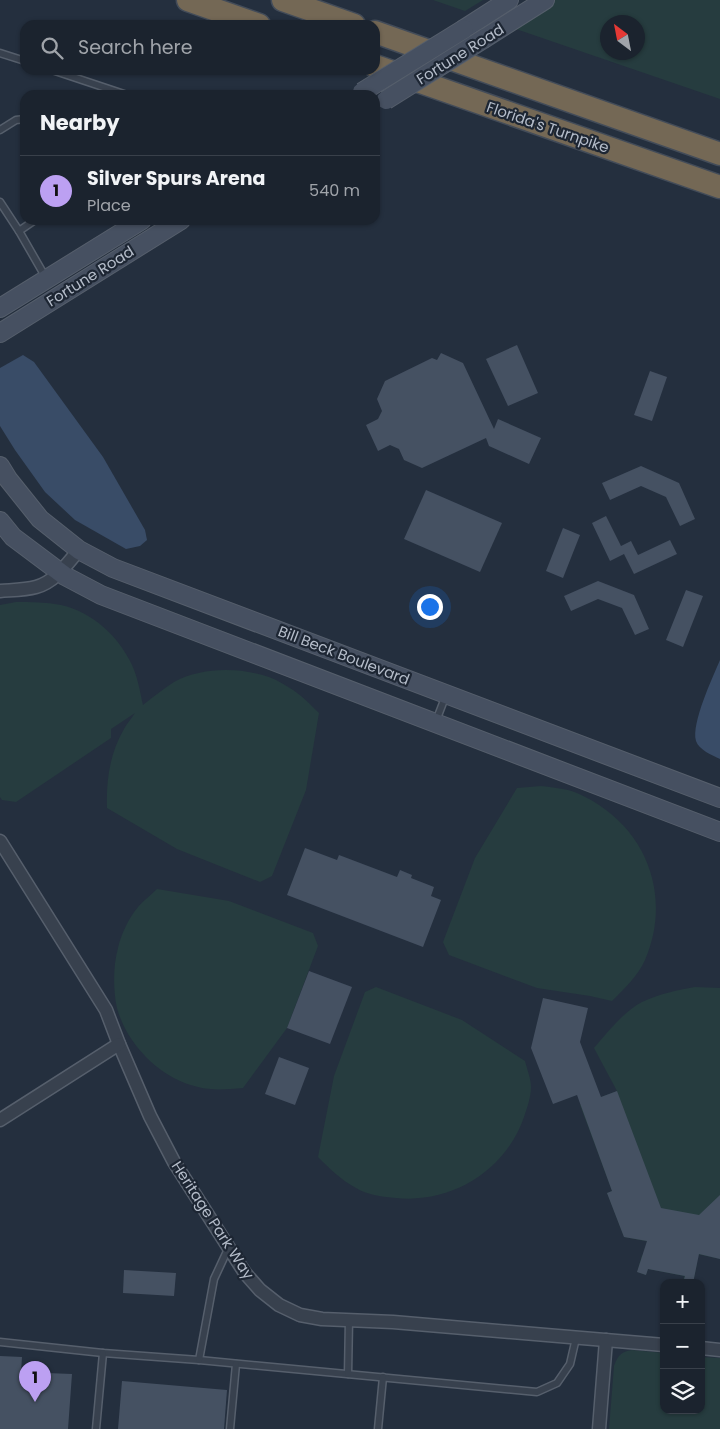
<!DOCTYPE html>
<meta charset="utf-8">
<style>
body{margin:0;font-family:Poppins,sans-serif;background:#242b36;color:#f1f3f6}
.controls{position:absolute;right:15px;bottom:15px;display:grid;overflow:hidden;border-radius:10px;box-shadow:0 1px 4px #0004}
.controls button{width:45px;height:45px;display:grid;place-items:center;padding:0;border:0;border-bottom:1px solid #39404a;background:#1b232e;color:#f1f3f6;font:25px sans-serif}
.compass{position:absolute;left:600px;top:15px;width:45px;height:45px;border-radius:50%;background:#1b232e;box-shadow:0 1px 4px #0004;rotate:328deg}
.you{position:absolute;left:429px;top:606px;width:18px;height:18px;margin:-12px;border:4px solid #fff;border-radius:50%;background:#1a73e8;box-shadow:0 0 0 8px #1a73e833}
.badge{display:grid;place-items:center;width:32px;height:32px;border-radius:50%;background:#bca0f2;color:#111;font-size:16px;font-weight:700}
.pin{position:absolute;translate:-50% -41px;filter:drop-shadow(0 1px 2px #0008)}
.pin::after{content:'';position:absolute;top:26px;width:18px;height:15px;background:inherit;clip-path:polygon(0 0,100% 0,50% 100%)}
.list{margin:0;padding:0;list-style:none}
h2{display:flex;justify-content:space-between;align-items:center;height:65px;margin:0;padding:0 20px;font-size:21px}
h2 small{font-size:16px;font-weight:400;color:#a0a4aa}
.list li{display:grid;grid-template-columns:32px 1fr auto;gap:15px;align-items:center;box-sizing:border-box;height:70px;padding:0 20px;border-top:1px solid #39404a}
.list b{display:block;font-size:19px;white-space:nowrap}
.list p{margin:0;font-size:16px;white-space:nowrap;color:#a0a4aa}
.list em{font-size:16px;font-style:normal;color:#a0a4aa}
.icon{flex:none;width:28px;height:28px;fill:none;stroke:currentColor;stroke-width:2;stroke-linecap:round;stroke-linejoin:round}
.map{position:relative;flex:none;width:720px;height:1429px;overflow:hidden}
.search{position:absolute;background:#1b232e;box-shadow:0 1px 4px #0004;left:20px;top:20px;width:360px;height:55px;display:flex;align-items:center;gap:12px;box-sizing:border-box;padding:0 18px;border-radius:15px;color:#a0a4aa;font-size:19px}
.panel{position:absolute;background:#1b232e;box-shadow:0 1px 4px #0004;left:20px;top:90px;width:360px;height:135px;border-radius:15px}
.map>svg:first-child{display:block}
.green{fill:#263c3f;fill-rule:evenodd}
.water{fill:#394c67}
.building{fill:#455162}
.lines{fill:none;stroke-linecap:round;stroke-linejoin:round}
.lane-casing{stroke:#565f6c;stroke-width:9}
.street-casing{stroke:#565f6c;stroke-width:15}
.secondary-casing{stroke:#565f6c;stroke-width:20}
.highway-casing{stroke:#434c59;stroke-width:25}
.lane{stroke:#38414e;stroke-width:6}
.street{stroke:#38414e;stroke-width:12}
.secondary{stroke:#465061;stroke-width:18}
.highway{stroke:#746855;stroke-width:22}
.secondary-bridge-casing{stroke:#565f6c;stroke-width:20;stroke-linecap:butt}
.secondary-bridge{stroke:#465061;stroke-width:18}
.labels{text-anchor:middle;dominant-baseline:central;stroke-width:4.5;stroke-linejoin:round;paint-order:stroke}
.street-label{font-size:15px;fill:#b4bcc9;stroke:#1d2633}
</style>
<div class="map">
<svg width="720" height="1429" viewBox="0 0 720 1429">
<rect width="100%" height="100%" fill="#242f3e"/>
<g class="green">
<polygon points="433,0 483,0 465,11"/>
<path d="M555,0H720V99L513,28ZM608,22H638V52H608Z"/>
<path d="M16,602C31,602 46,602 61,605C93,612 119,637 132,665C138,678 140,692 143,705C153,697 163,689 174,682C202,667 239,667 269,677C277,680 285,685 293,690C302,696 311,705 319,713L306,790L272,876L260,882L177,849L107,808C106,780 110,753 124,729C127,723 132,718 135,713L111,729V738L16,802L2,800L0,797V605Z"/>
<path d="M541,786C550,787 559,788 568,790C579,793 590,799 599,805C651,839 670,902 645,960C638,976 624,989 612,1001L590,996L537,988L449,955L443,942L475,858L517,788Z"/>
<path d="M157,889L229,901L313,933L318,946L287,1028L243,1088C228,1089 213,1091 198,1087C161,1079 127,1045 117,1008C113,990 113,966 118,948C121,934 129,918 138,907C143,901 151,895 157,889Z"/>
<path d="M376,987L462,1020L525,1061C527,1069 531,1079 531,1087C531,1097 527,1108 524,1117C506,1170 452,1204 396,1198C383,1197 368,1195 356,1188C341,1180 330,1169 318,1157L334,1076L365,992Z"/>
<path d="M695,987L720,988V1259L683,1251L681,1261L697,1264L693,1283H683L684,1276L648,1269L646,1275L637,1272L642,1255L662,1259L665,1245L624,1237L607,1193L612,1191L580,1105L617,1091L594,1048C608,1032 623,1012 642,1002C659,994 677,990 695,987Z"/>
<path d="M632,1350L664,1353V1410H701V1357L720,1358V1429H609L614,1366C618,1355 621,1352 632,1350Z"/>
</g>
<g class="water">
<polygon points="23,355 34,362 103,457 145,530 147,540 140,546 126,549 75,520 45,492 15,450 0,426 0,368"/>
<path d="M720,660V759C712,755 699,750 696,741C691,723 713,677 720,660Z"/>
</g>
<g class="building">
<polygon points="517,345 538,393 508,406 486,359"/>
<polygon points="441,353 463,363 494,429 498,419 541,438 529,464 489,446 486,438 422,468 404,460 399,449 390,445 378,451 366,425 378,419 382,411 377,399 385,381 432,358 437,360"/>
<polygon points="650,371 667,377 652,421 634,415"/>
<polygon points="641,466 679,483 695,519 680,526 666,497 641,486 610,500 602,483"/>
<polygon points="426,490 502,523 480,572 404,539"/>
<polygon points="606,516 621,546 631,541 638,555 670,540 677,554 634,574 624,554 610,561 592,523"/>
<polygon points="563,528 580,535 563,578 546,571"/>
<polygon points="598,581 634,595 649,629 635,635 622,608 598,599 571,611 564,596"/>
<polygon points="686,590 703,596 683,647 666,640"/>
<polygon points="305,848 337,860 339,855 397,877 400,870 412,875 411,878 434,887 431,896 441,900 423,947 287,895"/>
<polygon points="309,971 352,987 330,1044 287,1028"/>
<polygon points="543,998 588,1008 580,1042 601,1097 617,1091 661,1208 699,1215 720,1195 720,1259 699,1254 693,1283 683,1283 685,1276 648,1269 646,1275 637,1272 647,1241 624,1237 607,1193 612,1191 577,1095 553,1104 531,1048"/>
<polygon points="279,1057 309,1068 295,1105 265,1094"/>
<polygon points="124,1270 176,1273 174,1296 123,1293"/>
<polygon points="0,1356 22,1357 21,1372 72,1374 68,1429 0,1429"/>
<polygon points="122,1381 227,1390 224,1429 118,1429"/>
</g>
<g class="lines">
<defs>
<g id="lane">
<polyline points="0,53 25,61"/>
<polyline points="52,70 127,95"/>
<polyline points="0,130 16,120 25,119"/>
<polyline points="0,202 19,231 46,278"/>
<polyline points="19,231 35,220"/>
<polyline points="436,721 446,695"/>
<polyline points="0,1342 103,1353 199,1360 537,1392 557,1383 570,1364 576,1338"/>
<polyline points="199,1360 214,1279 228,1249"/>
<polyline points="348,1374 349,1320"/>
<polyline points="96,1429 103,1353"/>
<polyline points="230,1429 236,1364"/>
<polyline points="378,1429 383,1377"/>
</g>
<g id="street">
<path d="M0,591C12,590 25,590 36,587C55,582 67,564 79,550"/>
<polyline points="0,841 106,1010 119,1044 150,1116 174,1162 245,1273 260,1290 279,1305 300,1315 322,1319 393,1322 664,1345"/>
<polyline points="0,1120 119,1044"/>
<polyline points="701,1348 720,1350"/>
<polyline points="599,1429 606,1340"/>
</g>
<g id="secondary">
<polyline points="464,29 509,0"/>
<polyline points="485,38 545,0"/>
<polyline points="0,308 142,220"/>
<polyline points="0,333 181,220"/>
<polyline points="0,466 8,479 40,519 79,550 113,568 720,798"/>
<polyline points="0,521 13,537 65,576 101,595 720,832"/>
</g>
<g id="highway">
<polyline points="188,0 259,25"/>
<polyline points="283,0 354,25"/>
<polyline points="375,32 720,154"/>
<polyline points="375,66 720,187"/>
</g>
</defs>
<use href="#lane" class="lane-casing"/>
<use href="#street" class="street-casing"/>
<use href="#secondary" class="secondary-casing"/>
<use href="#highway" class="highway-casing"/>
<use href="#lane" class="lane"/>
<use href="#street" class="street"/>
<use href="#secondary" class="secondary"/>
<use href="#highway" class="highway"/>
<defs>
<g id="secondary-bridge">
<polyline points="362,92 464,29"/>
<polyline points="386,100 485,38"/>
</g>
</defs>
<use href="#secondary-bridge" class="secondary-bridge-casing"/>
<use href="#secondary-bridge" class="secondary-bridge"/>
</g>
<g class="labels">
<g class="street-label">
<text transform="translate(460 54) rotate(-32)">Fortune Road</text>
<text transform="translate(548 127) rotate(19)">Florida's Turnpike</text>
<text transform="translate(90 276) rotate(-32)">Fortune Road</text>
<text transform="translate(344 655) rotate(21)">Bill Beck Boulevard</text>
<text transform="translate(213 1220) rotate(57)">Heritage Park Way</text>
</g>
</g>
</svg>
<div class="controls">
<button>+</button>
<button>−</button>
<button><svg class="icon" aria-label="layers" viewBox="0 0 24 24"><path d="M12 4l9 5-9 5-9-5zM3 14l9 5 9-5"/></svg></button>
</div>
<svg class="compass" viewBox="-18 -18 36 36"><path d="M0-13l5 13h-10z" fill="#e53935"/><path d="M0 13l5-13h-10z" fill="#a0a4aa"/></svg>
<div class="you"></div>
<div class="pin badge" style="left:35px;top:1402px">1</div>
<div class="search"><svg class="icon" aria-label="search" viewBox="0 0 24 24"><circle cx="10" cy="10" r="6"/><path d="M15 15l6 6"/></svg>Search here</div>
<section class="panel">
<h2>Nearby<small></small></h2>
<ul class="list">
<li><span class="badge">1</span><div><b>Silver Spurs Arena</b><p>Place</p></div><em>540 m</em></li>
</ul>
</section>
</div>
